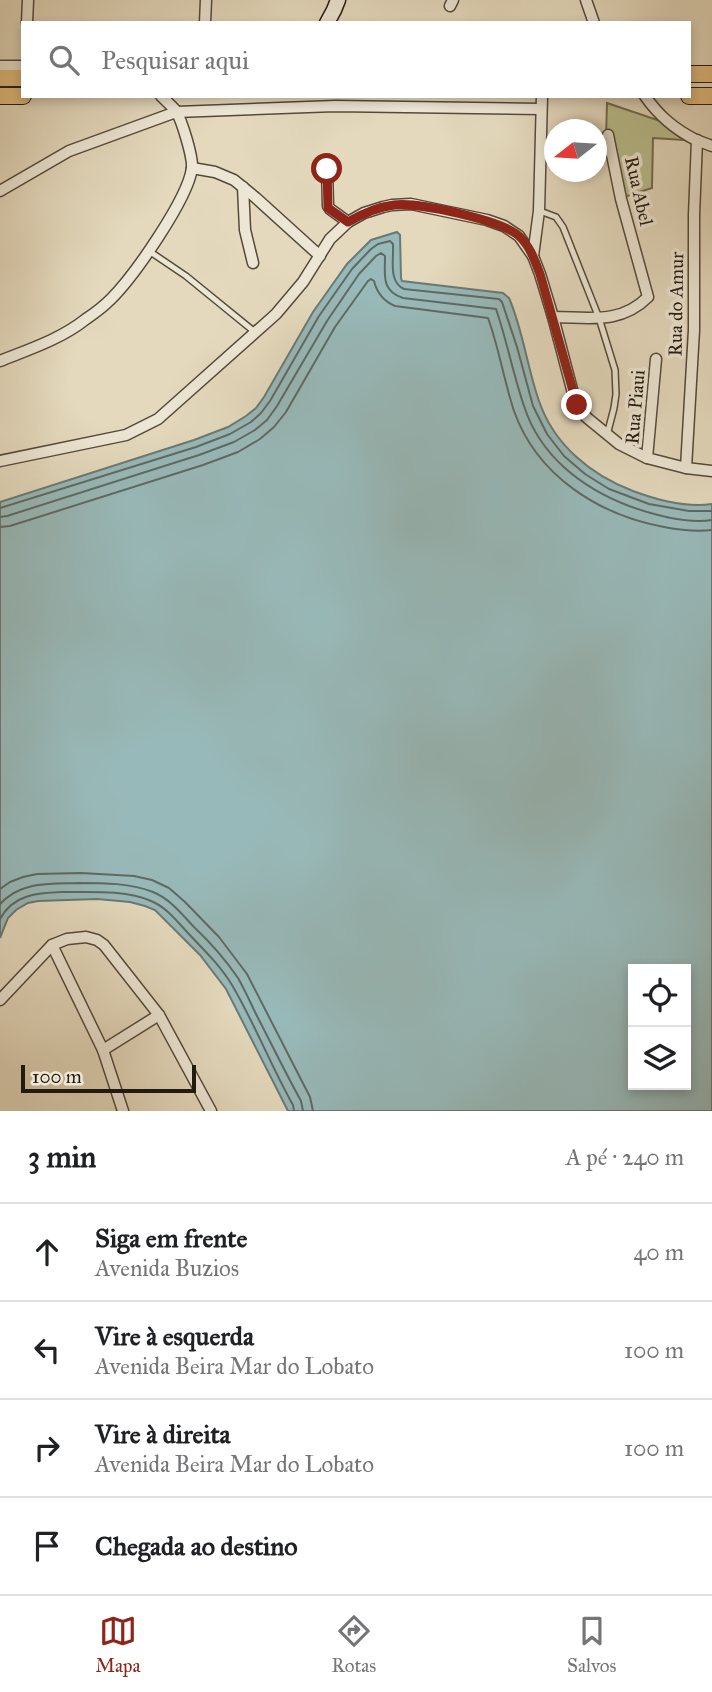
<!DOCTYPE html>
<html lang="pt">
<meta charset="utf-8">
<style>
body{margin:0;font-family:"IM FELL Great Primer",serif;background:#f6f6f6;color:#202124}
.controls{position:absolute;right:21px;bottom:21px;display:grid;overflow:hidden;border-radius:0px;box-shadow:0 4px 10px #0003}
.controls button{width:63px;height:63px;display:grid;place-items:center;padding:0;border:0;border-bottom:2px solid #e0e0e0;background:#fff;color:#202124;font:35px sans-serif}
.compass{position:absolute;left:544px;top:119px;width:63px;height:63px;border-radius:50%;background:#fff;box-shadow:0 4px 10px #0003;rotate:253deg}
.scale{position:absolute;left:21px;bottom:18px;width:175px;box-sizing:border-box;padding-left:7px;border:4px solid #241b10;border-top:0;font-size:19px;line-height:24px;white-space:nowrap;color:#241b10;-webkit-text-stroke:5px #ede6d4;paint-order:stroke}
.stop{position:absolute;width:21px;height:21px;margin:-16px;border:5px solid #8f2418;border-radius:50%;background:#fff}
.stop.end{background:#8f2418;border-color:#fff;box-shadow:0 2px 7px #0008}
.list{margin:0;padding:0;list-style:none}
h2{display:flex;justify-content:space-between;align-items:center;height:91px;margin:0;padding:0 28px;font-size:30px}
h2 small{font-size:23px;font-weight:400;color:#757577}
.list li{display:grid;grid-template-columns:46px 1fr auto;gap:21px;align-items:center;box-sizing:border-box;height:98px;padding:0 28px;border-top:2px solid #e0e0e0}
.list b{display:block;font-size:26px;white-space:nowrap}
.list p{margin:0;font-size:23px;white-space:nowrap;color:#757577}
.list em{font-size:23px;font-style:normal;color:#757577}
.icon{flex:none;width:38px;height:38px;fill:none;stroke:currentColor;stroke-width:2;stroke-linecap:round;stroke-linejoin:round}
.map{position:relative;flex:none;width:712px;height:1111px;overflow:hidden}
.search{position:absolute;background:#fff;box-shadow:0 4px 10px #0003;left:21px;right:21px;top:21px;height:77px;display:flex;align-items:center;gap:18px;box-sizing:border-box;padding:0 24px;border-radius:0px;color:#757577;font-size:26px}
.sheet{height:483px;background:#fff}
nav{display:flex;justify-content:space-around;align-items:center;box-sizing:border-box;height:98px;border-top:2px solid #e0e0e0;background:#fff;font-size:19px;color:#757577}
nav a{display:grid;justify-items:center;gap:4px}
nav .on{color:#8f2418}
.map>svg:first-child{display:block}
.green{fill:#babe8d;stroke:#6f6c4e;stroke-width:2}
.water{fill:#98b9b9;stroke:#6a7a75;stroke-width:2;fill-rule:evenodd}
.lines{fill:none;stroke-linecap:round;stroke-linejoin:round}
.shore{stroke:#5e6a64;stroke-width:2}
.lane-casing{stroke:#544a3b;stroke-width:8}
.street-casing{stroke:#544a3b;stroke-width:13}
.secondary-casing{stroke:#241b10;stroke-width:17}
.primary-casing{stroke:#241b10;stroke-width:18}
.lane{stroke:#ede6d4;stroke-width:5}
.street{stroke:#ede6d4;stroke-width:10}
.secondary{stroke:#ede6d4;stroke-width:14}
.primary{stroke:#e2bc7e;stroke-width:16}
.route{stroke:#8f2418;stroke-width:9}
.labels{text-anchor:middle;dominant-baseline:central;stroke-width:7;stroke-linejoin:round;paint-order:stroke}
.street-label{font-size:19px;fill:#241b10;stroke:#ede6d4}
</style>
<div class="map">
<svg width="712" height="1111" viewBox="0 0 712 1111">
<rect width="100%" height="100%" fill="#e4d9bd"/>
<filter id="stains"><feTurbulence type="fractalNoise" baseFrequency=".00286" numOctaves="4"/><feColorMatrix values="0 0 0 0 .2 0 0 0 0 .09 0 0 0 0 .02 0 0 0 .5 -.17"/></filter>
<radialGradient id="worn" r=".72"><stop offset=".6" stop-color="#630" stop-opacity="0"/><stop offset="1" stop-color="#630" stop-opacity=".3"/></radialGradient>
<polygon class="green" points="607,103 690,131 684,140 653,138 652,188 624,197 606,137"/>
<path class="water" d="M397,232L400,235L401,278L402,281L503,293L509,298C523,330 527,367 539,401C554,445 591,475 633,491C657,500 686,508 712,504V1111H288L226,989L200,955L155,910L145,906L130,902L97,899L38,901L28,903L16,910L8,918L0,938V502L194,440L228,427L246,416L256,408L264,397L313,312L347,264L371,240ZM633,969H686V1085H633Z"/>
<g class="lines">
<g class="shore">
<path d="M0,508L196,447L230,434L251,422L261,413L270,401L319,316L352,269L371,249L378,244L390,241L393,244C394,259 388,282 404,289L499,299L502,302L517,347L533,406L547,434L564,456L585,474L609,489L649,504L689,511H712"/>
<path d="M0,517L7,516L199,455L234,442L255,430L267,420L277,406L327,321L359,274L376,256L381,253L385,256C385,275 381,291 403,298L496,309C507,341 513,374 524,406C540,456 582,488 629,506C654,515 685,524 712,520"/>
<path d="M0,527L10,526L203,465L238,452L260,439L274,427L286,412L335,327L368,281L371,279L374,281C377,293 383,301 395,306L488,318C499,348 504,381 514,411C537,476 599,515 664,527C680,530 696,532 712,530"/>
<polyline points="0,889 10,882 23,877 37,874 81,873 134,876 152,880 169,888 185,902 219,937 247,974 310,1097 313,1111"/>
<path d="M0,904C22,881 49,884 79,883C103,883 131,883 153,892C170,899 181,913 193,926C210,942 225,959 238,978C245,990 251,1004 257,1016C272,1045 286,1074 301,1101L303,1111"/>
<path d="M0,919C14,893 40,893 65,892C91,892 127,890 151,901C166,907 176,920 187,932C203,949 220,965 232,985C255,1024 271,1066 293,1105L294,1111"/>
</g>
<defs>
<g id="lane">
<polyline points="540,211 556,217 563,227 599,318 615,370 616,394 614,408 607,435"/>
<polyline points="149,251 186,276 256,333"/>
</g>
<g id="street">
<polyline points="586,0 594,23"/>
<polyline points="450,6 453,0"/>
<polyline points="27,23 28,0"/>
<polyline points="205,23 206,0"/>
<polyline points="0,66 23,66"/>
<path d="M645,96C659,116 674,129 696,140C701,142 707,144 712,146"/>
<polyline points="192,168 215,172 234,180 256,198 320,256"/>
<polyline points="327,169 328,206 330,209 348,222"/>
<polyline points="243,187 245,230 253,263"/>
<polyline points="0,191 69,151 176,112 335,106 541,109"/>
<polyline points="533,256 539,211 542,96"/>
<path d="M553,317C588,317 620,325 648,297L621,199L608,135"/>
<path d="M0,361C30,349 61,339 86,319C95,313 104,306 111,299C134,276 188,199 192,168C193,157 182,121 176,111C172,106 166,101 161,96"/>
<polyline points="647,458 656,359"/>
<polyline points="0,461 126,435 158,419 276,314 303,282 330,239 348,222 364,213 383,207 392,205 411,204 487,220 504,226 519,236 533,256 540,274 553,317 574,397 586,417 619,444 647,458 686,468 712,471"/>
<polyline points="686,468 694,330 694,215 697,140"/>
<polyline points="52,945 103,1050 123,1111"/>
<polyline points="0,1000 52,945 67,939 86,937 97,940 104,945 159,1015 211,1111"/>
<polyline points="103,1050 159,1015"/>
</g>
<polyline id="secondary" points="327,23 334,10 338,0"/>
<g id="primary">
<polyline points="689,74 712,74"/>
<polyline points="0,78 23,78"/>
<polyline points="0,96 23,96"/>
<polyline points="689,96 712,96"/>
</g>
</defs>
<use href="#lane" class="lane-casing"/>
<use href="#street" class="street-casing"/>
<use href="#secondary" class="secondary-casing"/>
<use href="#primary" class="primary-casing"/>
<use href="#lane" class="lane"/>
<use href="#street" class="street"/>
<use href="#secondary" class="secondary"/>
<use href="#primary" class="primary"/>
</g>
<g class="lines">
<path class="route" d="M327,169L328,208L348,222C362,214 377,207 394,205C418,202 501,220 519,236C530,246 535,261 540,274L577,405"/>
</g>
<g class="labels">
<g class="street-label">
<text transform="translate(639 191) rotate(77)">Rua Abel</text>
<text transform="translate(676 304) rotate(-89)">Rua do Amur</text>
<text transform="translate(635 407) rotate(-85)">Rua Piaui</text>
</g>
</g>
<rect width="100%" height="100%" filter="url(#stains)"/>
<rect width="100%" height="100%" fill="url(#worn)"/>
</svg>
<div class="controls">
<button><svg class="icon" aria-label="locate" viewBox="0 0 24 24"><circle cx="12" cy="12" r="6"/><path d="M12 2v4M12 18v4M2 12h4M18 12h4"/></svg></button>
<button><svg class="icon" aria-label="layers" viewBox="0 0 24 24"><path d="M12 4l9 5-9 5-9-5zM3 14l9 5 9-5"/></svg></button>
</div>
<svg class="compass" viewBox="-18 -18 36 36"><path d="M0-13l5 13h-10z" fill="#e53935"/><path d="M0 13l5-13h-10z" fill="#757577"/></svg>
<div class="scale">100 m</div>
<div class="stop" style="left:327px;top:169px"></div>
<div class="stop end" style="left:577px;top:405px"></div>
<div class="search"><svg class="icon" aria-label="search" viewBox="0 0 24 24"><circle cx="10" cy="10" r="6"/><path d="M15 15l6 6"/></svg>Pesquisar aqui</div>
</div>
<section class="sheet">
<h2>3 min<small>A pé · 240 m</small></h2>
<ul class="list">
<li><svg class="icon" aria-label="ahead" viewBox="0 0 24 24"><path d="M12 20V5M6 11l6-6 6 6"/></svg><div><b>Siga em frente</b><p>Avenida Buzios</p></div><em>40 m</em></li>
<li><svg class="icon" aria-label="left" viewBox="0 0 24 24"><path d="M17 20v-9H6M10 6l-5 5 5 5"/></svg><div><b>Vire à esquerda</b><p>Avenida Beira Mar do Lobato</p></div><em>100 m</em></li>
<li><svg class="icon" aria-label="right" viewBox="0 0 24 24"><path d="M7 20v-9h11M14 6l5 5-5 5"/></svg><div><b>Vire à direita</b><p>Avenida Beira Mar do Lobato</p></div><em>100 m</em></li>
<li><svg class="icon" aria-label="arrive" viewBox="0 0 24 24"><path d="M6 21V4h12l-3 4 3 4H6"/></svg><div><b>Chegada ao destino</b></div></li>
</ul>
</section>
<nav>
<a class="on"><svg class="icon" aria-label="map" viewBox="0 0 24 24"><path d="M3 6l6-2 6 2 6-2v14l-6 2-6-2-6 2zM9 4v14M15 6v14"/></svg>Mapa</a>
<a><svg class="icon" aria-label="directions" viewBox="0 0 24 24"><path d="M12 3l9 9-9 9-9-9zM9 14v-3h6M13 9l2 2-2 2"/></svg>Rotas</a>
<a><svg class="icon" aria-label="saved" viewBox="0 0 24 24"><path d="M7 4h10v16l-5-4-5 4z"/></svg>Salvos</a>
</nav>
